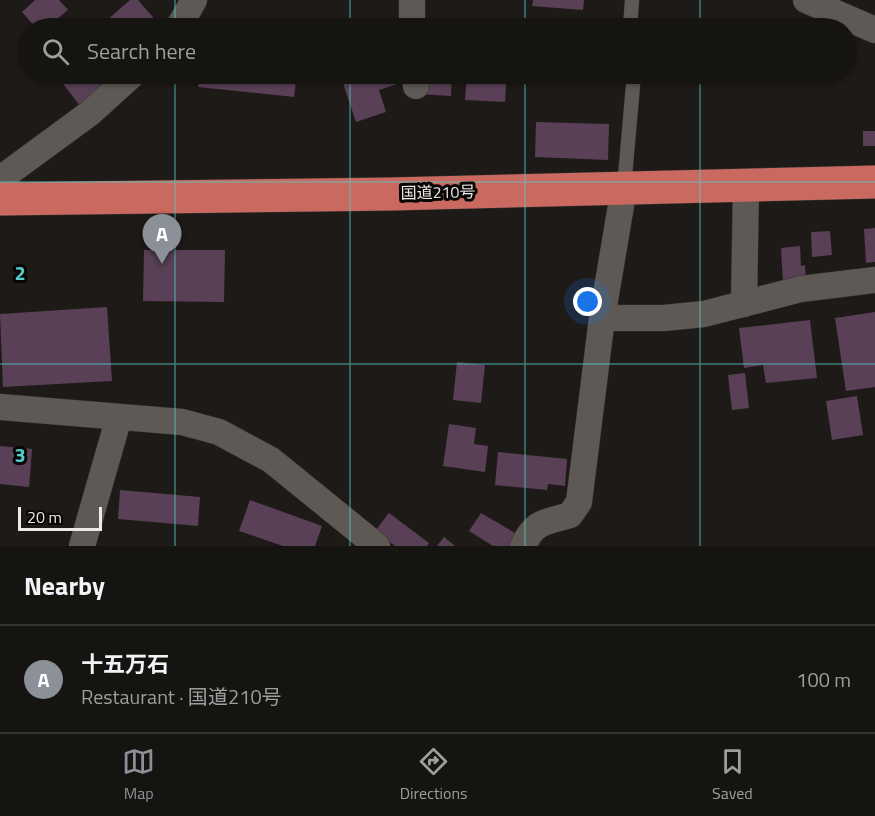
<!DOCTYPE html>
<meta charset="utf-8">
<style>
body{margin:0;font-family:"Titillium Web","Noto Sans JP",sans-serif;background:#23211f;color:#f1f3f6}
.scale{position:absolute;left:18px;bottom:15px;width:84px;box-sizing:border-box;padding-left:6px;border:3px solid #edeae8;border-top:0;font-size:16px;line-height:21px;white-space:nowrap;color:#edeae8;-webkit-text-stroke:4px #070605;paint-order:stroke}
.you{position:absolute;left:588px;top:302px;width:21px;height:21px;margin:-15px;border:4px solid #fff;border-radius:50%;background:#1a73e8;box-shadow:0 0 0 9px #1a73e833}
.badge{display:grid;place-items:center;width:39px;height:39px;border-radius:50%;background:#8c9099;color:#fff;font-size:20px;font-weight:700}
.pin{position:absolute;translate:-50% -50px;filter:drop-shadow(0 2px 3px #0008)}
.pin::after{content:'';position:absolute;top:32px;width:21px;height:18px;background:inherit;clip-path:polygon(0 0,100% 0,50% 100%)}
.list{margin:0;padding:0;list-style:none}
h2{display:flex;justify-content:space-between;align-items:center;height:78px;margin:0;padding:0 24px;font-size:26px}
h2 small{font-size:20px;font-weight:400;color:#9e9e9f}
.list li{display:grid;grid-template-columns:39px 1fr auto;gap:18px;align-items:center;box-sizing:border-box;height:108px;padding:0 24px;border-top:2px solid #353331}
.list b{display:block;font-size:22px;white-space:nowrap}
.list p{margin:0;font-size:20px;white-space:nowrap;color:#9e9e9f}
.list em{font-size:20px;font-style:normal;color:#9e9e9f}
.icon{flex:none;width:33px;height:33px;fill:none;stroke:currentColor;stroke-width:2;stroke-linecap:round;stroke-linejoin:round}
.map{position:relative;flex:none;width:875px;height:546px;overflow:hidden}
.search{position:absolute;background:#161411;box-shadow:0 2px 4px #0004;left:18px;right:18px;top:18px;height:66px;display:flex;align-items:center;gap:15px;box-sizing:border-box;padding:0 21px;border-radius:33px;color:#9e9e9f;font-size:22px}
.sheet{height:186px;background:#161411}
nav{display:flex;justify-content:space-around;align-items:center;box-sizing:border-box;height:84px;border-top:2px solid #353331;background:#161411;font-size:16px;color:#9e9e9f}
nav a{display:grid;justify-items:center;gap:3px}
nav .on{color:#8c9099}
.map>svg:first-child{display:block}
.building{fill:#594056}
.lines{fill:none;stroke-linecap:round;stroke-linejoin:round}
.service-casing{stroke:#363432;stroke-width:15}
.minor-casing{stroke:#363432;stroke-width:27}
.trunk-casing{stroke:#363432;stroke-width:34}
.service{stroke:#5e5955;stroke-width:14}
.minor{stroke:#5e5955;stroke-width:26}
.trunk{stroke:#c96960;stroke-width:33}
.grid{fill:none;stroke:#53cdcb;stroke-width:1.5;stroke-opacity:0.55}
.labels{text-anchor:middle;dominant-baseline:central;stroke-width:6;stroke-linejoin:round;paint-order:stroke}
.street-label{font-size:16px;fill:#edeae8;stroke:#070605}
.grid-label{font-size:20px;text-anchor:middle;font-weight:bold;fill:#53cdcb;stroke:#070605;stroke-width:6;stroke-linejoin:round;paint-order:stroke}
</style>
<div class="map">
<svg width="875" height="546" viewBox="0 0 875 546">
<rect width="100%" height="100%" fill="#1e1a17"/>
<g class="building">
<polygon points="35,0 59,0 68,10 46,28 36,28 22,12"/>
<polygon points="130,0 138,0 158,23 152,28 98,28"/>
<polygon points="533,0 584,0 583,10 532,6"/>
<polygon points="57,74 83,74 85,77 89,74 108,74 114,80 81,107 56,75"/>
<polygon points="200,74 297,74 294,97 198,87"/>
<polygon points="340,74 401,74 403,82 379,90 386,112 356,122"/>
<polygon points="420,74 452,74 451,96 418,94"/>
<polygon points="467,74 507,74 505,102 465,100"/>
<polygon points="536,122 609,124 608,160 535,157"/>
<rect x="863" y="131" width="12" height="15"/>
<polygon points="875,228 875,262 866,263 864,229"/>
<polygon points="830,231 832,255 812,257 811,232"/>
<polygon points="800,246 801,266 805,265 806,282 783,283 781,248"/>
<polygon points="144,250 225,250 224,302 143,301"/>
<polygon points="107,307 112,381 3,387 0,314"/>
<polygon points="875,312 875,387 846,391 835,318"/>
<polygon points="810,320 817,378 766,383 763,365 744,368 739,328"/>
<polygon points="457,362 485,365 481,403 453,400"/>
<polygon points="745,373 749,408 732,410 728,375"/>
<polygon points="857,396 863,435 832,440 826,401"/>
<polygon points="449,424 476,428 474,444 488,446 485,472 443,466"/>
<polygon points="0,446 32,449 29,487 0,484"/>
<polygon points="498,452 567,459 565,486 548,484 547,490 495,485"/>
<polygon points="120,490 200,497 198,526 118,519"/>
<polygon points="250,500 322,526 315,546 283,546 239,531"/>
<polygon points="389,513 429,543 427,546 395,546 375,531"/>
<polygon points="481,513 520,536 514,546 493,546 469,531"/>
<polygon points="444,537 455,546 437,546"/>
</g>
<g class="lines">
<defs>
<g id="service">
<polyline points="630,28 632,0"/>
<polyline points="624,188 634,74"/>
</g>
<g id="minor">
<polyline points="806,0 875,30"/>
<polyline points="178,28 194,0"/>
<polyline points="412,28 412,0"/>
<polyline points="414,74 416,86"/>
<polyline points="0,179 90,113 133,74"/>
<polyline points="744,304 746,185"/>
<polyline points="602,318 664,318 704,314 801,289 875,280"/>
<polyline points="0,407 182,422 219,432 271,460 377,546"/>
<polyline points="82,546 119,417"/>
<path d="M523,546C535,520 545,523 570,515L579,502L602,318L624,188"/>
</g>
<polyline id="trunk" points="0,199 392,194 875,182"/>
</defs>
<use href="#service" class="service-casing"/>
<use href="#minor" class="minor-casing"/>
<use href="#trunk" class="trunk-casing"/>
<use href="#service" class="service"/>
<use href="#minor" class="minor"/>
<use href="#trunk" class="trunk"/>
</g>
<path class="grid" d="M175,0V28M350,0V28M525,0V28M700,0V28M175,74V546M350,74V546M525,74V546M700,74V546M0,182H875M0,364H875"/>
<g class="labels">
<g class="street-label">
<text transform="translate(438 192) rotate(-1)">国道210号</text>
</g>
</g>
<g class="grid-label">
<text x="20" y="280">2</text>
<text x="20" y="462">3</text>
</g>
</svg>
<div class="scale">20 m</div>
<div class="you"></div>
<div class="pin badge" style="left:162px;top:264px">A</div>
<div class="search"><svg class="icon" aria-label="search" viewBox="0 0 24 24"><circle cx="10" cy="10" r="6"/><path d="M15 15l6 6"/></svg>Search here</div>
</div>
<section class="sheet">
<h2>Nearby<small></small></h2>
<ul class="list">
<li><span class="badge">A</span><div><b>十五万石</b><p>Restaurant · 国道210号</p></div><em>100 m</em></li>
</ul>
</section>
<nav>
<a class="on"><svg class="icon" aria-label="map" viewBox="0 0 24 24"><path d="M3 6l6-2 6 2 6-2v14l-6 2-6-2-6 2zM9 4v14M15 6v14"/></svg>Map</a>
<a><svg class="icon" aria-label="directions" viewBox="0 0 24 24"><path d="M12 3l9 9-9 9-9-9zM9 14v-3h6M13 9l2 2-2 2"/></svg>Directions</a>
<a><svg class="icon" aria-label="saved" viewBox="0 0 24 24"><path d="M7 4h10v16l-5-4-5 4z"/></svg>Saved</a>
</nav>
